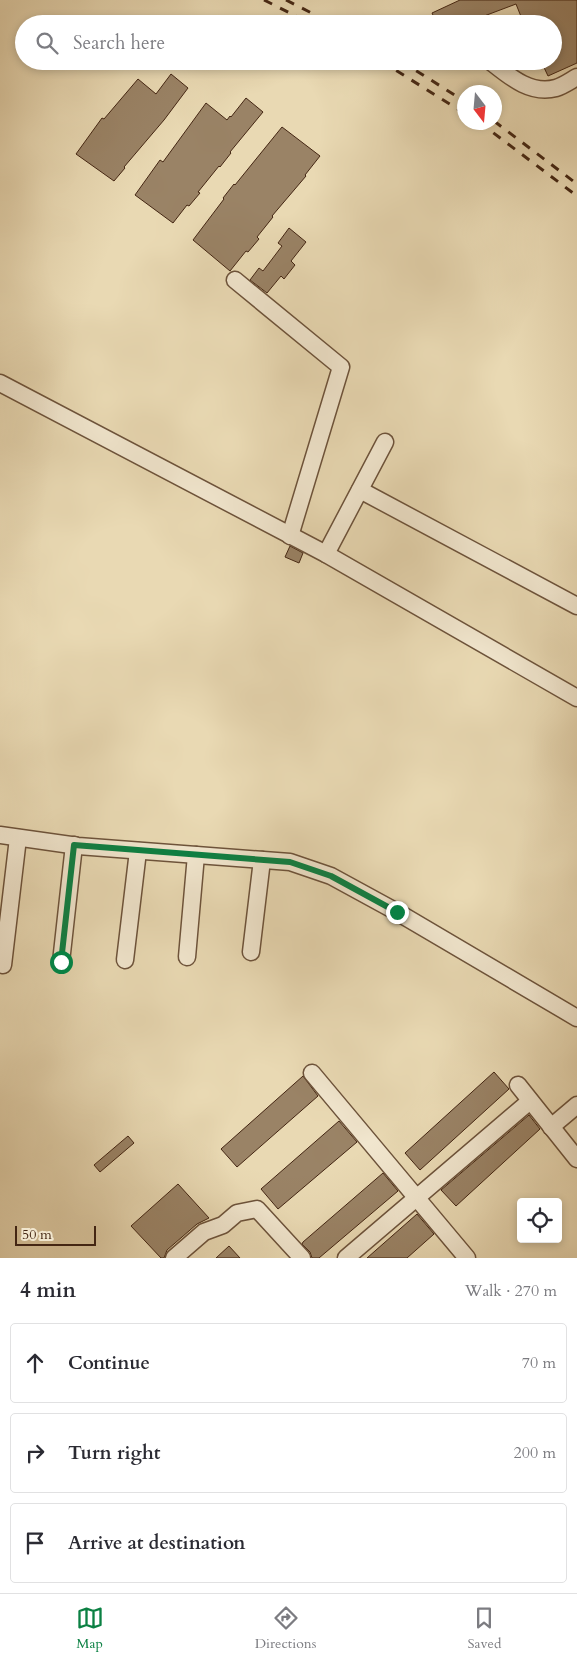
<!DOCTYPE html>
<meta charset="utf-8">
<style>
body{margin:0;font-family:Cardo,serif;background:#f2f2f3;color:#2b2b33}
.controls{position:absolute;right:15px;bottom:15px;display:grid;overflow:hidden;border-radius:5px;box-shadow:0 2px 8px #0003}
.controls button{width:45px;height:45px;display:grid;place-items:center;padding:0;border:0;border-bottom:1px solid #e1e1e2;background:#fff;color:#2b2b33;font:25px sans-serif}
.compass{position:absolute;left:457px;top:85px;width:45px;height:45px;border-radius:50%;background:#fff;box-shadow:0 2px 8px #0003;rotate:164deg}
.scale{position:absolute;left:15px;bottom:12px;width:81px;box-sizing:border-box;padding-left:5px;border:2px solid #442613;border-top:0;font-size:14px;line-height:18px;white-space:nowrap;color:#442613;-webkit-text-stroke:4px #f1e6ce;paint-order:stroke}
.stop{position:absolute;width:15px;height:15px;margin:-11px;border:4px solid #0b8043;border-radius:50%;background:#fff}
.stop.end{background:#0b8043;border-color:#fff;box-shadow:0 1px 5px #0008}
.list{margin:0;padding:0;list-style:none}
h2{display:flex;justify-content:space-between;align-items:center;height:65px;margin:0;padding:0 20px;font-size:21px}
h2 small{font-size:16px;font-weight:400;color:#7c7c81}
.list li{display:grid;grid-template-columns:32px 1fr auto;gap:15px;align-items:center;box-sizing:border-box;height:80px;margin:0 10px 10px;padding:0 10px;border:1px solid #e1e1e2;border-radius:5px}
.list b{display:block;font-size:19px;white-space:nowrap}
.list em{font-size:16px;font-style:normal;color:#7c7c81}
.icon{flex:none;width:28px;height:28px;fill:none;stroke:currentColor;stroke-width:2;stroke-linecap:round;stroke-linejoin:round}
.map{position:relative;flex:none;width:577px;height:1258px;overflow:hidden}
.search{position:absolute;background:#fff;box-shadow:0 2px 8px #0003;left:15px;right:15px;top:15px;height:55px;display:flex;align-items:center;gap:12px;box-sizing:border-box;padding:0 18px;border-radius:28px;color:#7c7c81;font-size:19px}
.sheet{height:335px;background:#fff}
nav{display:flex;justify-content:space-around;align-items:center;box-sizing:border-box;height:70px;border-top:1px solid #e1e1e2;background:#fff;font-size:14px;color:#7c7c81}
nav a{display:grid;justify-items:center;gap:2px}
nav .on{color:#0b8043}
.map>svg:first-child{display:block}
.building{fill:#9a8366;stroke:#442613}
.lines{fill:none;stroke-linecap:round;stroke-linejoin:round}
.minor-casing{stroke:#6d533b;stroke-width:19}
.minor{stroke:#f1e6ce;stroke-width:16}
.rail{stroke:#442613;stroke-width:3;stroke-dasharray:9 9;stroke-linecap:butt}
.route{stroke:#0b8043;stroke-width:6}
</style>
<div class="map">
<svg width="577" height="1258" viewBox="0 0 577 1258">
<rect width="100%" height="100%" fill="#e9d9b3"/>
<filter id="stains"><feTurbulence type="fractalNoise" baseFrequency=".004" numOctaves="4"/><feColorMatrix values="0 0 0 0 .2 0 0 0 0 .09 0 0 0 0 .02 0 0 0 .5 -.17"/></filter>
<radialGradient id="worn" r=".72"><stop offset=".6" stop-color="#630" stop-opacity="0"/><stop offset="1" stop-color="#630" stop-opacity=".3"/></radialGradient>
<g class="building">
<polygon points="460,0 577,0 577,63 548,76 541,61 553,61 553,24 524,24 516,4 463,24 437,24 432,13"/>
<polygon points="171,74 188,88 164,120 124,167 125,168 114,181 76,154 102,118 104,119 138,79 156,94"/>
<polygon points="246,98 263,112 230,152 231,153 220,167 219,166 198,192 200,193 189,206 187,205 173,223 135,195 160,160 163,162 206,103 227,120 230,116 231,117"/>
<polygon points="282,127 320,156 305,175 306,176 272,216 273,217 257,237 259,239 248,252 246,251 230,271 193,240 224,199 223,198 234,184 235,185"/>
<polygon points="289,228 306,242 291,261 295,265 284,279 281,276 267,293 250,280 259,268 263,271 282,246 278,243"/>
<polygon points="290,546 303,553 299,563 285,557"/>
<polygon points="494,1072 509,1089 420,1170 405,1153"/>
<polygon points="303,1076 318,1096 237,1167 221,1149"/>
<polygon points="529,1115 540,1129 456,1206 441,1190"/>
<polygon points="339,1121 357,1142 278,1209 261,1189"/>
<polygon points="128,1136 134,1143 100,1172 94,1165"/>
<polygon points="383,1173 398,1191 319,1258 312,1258 310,1252 302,1244 303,1242"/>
<polygon points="178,1184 209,1218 197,1224 167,1250 164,1258 161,1258 131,1226"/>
<polygon points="417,1214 434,1234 407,1258 367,1258"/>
<polygon points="229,1246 240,1258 216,1258"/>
</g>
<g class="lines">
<defs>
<g id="minor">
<path d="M490,61C509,76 530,95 556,88C563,86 570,81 577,77"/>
<polyline points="235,280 341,367 290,536"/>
<polyline points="0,383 326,554 577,698"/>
<polyline points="360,490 577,606"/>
<polyline points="326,554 385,442"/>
<polyline points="0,835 78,846 290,862 331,876 397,912 577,1018"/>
<polyline points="251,952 262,860"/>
<polyline points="187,957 196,855"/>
<polyline points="125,960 138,851"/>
<polyline points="61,962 74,845"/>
<polyline points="3,965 18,838"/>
<polyline points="312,1073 467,1258"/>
<polyline points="518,1085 577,1159"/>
<polyline points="551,1127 577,1105"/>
<polyline points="174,1258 204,1232 223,1225 237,1213 257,1209 302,1258"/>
<polyline points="346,1258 530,1101"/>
</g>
</defs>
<use href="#minor" class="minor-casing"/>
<use href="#minor" class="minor"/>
<g class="rail">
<polyline points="264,0 312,24"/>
<polyline points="286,0 333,24"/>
<polyline points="381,61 464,113"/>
<polyline points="401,61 464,101"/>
<polyline points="494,121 577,184"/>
<polyline points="479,122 577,196"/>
</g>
</g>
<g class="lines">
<polyline class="route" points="61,962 74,845 290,862 331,876 397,912"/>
</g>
<rect width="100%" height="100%" filter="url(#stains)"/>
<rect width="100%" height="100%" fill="url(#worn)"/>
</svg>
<div class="controls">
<button><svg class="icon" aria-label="locate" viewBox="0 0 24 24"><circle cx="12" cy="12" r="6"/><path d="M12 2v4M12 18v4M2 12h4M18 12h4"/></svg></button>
</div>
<svg class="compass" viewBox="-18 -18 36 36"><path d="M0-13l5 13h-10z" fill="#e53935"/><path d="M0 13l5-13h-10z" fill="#7c7c81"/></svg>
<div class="scale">50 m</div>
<div class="stop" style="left:61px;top:962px"></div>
<div class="stop end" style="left:397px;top:912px"></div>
<div class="search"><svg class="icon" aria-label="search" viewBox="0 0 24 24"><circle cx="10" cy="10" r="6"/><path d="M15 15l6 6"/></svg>Search here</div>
</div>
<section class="sheet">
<h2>4 min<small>Walk · 270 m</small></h2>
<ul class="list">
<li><svg class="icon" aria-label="ahead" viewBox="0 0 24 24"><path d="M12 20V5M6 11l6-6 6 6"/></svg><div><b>Continue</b></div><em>70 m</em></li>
<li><svg class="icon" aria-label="right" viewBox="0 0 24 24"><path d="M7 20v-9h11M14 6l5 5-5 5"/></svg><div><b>Turn right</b></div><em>200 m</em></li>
<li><svg class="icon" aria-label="arrive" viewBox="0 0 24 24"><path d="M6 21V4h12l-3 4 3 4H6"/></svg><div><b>Arrive at destination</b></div></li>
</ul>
</section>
<nav>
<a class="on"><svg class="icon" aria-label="map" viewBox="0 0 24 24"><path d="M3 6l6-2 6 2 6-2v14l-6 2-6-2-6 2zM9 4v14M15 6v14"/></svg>Map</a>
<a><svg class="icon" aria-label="directions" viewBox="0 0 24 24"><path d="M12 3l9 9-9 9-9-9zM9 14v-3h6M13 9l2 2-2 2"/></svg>Directions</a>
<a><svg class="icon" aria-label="saved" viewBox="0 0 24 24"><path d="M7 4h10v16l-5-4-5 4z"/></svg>Saved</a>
</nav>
